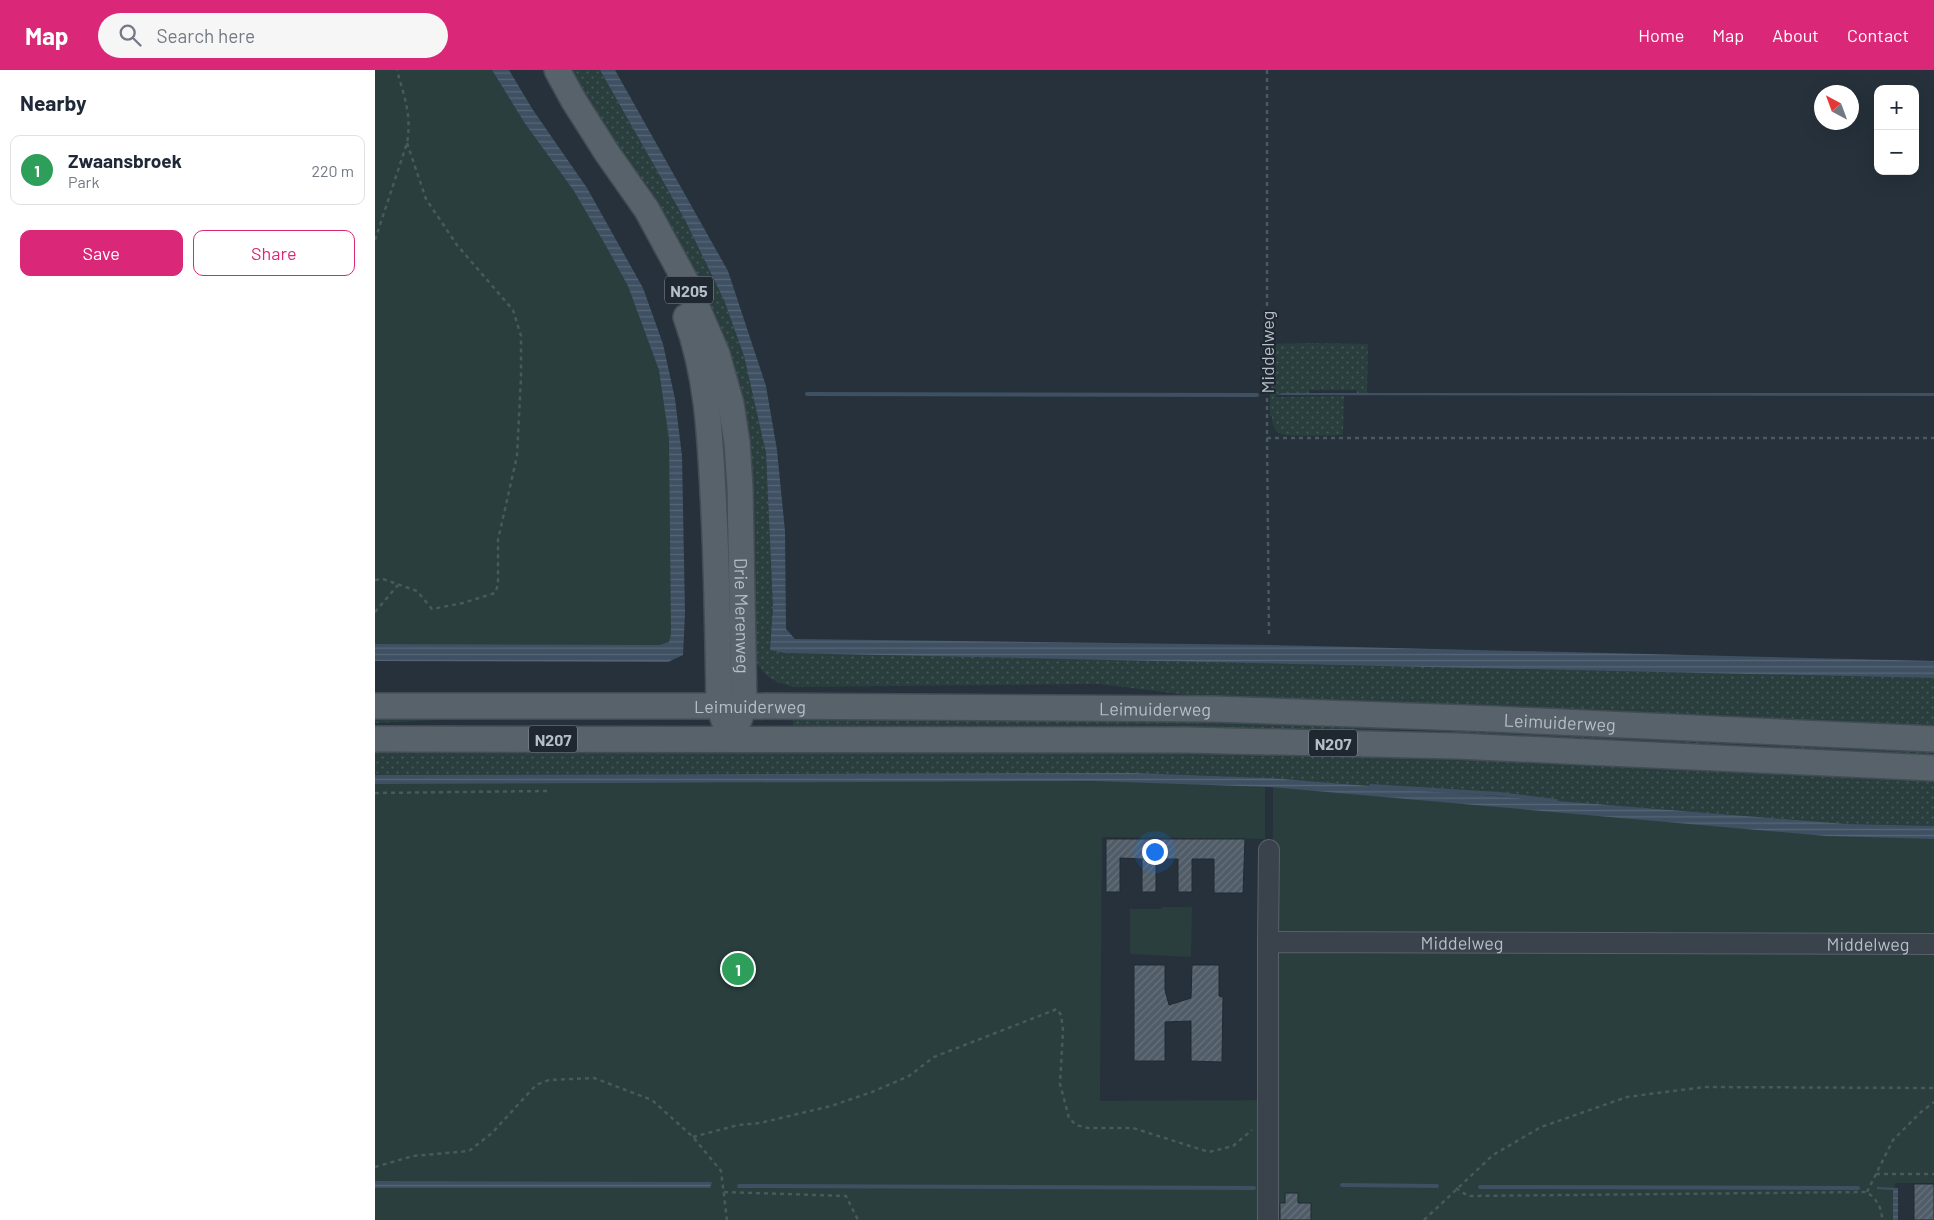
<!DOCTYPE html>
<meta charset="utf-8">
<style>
body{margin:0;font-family:Barlow,sans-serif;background:#f6f6f7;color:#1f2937}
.controls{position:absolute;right:15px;top:15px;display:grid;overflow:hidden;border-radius:10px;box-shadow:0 5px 20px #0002}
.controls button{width:45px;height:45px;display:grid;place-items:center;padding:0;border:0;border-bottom:1px solid #e0e1e3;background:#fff;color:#1f2937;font:25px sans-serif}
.compass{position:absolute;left:1439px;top:15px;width:45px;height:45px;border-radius:50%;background:#fff;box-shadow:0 5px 20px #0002;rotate:319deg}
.you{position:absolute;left:779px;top:781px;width:18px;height:18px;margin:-12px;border:4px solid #fff;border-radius:50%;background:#1a73e8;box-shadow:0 0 0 8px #1a73e833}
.badge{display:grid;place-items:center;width:32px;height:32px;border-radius:50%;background:#db2777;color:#fff;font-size:16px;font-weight:700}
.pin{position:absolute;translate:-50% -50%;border:2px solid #fff;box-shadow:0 1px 5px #0006}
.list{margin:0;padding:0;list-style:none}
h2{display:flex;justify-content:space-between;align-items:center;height:65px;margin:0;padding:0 20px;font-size:21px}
h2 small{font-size:16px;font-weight:400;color:#747a83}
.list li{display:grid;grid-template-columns:32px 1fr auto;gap:15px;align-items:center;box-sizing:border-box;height:70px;margin:0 10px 10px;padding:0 10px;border:1px solid #e0e1e3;border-radius:10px}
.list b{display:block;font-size:19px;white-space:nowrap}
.list p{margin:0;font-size:16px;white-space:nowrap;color:#747a83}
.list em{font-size:16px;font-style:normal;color:#747a83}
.actions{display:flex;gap:10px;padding:15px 20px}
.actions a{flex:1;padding:11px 0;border:1px solid #db2777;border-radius:10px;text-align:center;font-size:18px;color:#db2777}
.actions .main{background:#db2777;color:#fff}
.icon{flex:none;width:28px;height:28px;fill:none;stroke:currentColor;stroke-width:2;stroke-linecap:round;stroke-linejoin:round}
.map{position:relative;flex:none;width:1559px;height:1150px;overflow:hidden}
header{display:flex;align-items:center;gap:30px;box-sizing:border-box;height:70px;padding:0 25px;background:#db2777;color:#fff}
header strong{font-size:24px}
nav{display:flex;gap:28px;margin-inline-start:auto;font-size:18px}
.search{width:350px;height:45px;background:#f6f6f7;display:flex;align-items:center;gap:12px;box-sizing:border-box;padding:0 18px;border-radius:28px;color:#747a83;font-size:19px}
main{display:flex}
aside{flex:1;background:#fff}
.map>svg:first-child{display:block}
.grass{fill:url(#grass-dots)}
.park{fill:#293e3d}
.water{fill:url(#water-rules)}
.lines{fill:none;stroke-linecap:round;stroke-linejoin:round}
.stream{stroke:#3e5062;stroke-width:4}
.building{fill:url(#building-hatch);stroke:#212a33}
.minor-casing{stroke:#58616a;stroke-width:22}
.major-casing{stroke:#434c55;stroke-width:28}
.path{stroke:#485a5b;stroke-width:2.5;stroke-dasharray:4 4;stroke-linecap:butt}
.minor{stroke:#3a434c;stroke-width:20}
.major{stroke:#58626b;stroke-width:25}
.labels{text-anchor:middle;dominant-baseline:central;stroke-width:4;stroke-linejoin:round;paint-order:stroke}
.shield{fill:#1f2831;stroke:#89919a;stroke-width:1}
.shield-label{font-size:16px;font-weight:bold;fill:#b6bec7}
.street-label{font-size:18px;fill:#b6bec7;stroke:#1f2831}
</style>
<header>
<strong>Map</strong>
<div class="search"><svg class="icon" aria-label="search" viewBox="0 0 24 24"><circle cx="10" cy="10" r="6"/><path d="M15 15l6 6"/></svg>Search here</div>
<nav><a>Home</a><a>Map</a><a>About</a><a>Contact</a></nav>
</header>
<main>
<aside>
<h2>Nearby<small></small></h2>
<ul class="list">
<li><span class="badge" style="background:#2e9e5b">1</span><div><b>Zwaansbroek</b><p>Park</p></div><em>220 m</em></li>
</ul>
<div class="actions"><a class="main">Save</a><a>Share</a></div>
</aside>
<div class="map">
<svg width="1559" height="1150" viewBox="0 0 1559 1150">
<defs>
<pattern id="grass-dots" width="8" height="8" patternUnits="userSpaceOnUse" patternTransform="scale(1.25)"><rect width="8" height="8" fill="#293e3d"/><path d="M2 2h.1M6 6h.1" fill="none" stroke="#465858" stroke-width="1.8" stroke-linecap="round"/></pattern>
<pattern id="water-rules" width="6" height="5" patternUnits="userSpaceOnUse" patternTransform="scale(1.25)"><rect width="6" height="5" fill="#3e5062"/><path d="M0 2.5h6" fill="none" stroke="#586777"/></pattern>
<pattern id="building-hatch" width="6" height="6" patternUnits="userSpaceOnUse" patternTransform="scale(1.25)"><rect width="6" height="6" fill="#505c67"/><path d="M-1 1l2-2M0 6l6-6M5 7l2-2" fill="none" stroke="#67727b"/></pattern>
</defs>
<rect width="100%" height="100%" fill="#26313b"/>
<g class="grass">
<path d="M188,0H225L310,150L349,230L369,286L391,383L398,538L396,580L409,583L1559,608V659L859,631L725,614L419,617C394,611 386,604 376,581L360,331Z"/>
<path d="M938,273L993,274L992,323H982L981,320H934V323H904L900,325L902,327L969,326L968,365C955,365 914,368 904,363C898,359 897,353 897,346H895V274Z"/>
<polygon points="0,643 105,648 0,653"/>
<polygon points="418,644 982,650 1023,659 980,665 418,662"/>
<polygon points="1119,655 1559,674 1559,690 1116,670 1075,661"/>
<polygon points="0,678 1018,680 1559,705 1559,756 1471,754 894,708 758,703 0,705"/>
</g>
<g class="park">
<polygon points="0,0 117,0 149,52 200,115 244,187 289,301 300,374 302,583 0,582"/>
<polygon points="0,707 890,710 890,769 727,767 725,1031 897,1030 898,710 1559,763 1559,1113 1520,1113 1519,1150 0,1150"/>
<polygon points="787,837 817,837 816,887 755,884 755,839 786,839"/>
</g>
<g class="water">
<polygon points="117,0 134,0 158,40 212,118 268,218 288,274 300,329 307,386 310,543 308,585 293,592 0,591 0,574 285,575 294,572 296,564 294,369 284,300 253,216 231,176 199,121 149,52"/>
<polygon points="225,0 240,0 353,201 391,316 402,380 410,461 411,559 420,569 897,575 1559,591 1559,608 409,583 395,580 398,538 391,383 369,286 349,230 310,150"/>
<polygon points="907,323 1559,323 1559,326 901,325"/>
<polygon points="758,703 894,708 1471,754 1559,756 1559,769 1451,766 894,717 717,711 0,714 0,705"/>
<polygon points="0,1111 337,1112 335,1118 0,1118"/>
<polygon points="1502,1117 1523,1118 1523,1150 1518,1150 1518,1120 1502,1119"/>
</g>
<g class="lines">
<g class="stream">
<polyline points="432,324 882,325"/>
<polyline points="996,716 1125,724 1181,731"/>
<polyline points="967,1115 1062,1116"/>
<polyline points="364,1116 879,1118"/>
<polyline points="1105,1117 1483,1118"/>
</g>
</g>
<g class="building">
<polygon points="731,769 870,769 868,823 839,823 839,789 817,789 817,822 803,822 803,789 781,789 781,822 767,822 767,789 745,788 745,822 731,822"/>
<polygon points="759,895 790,895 790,920 794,935 816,928 817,895 844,895 844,926 848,927 847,992 816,991 816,951 790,952 790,991 759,991"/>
<rect x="1539" y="1114" width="20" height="36"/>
<polygon points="910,1123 923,1123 923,1133 936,1133 936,1150 905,1150 905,1133 910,1133"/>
</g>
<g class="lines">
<defs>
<g id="minor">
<polyline points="893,872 894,780"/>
<path id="s1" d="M893,1150V872L1559,874"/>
</g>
<g id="major">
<path id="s2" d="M182,0L199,31L232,83L272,140L311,212L342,284L356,334L362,373L365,418L369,636L364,650"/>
<path d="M311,247C332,304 335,363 338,423C342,494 343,565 344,637L350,653"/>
<path id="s3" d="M0,636H369L838,639L1119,649L1559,669"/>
<polyline points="0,669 812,670 1082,676 1559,698"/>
</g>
</defs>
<use href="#minor" class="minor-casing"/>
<use href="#major" class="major-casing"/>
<g class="path">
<polyline points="892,0 892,368 894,564"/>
<path d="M0,170L32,73C37,44 29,27 22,0"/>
<polyline points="892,368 1559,368"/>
<polyline points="0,510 8,509 42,521 57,539 88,533 120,523 123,515 123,470 142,386 146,307 146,266 138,240 82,175 51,129 32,73"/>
<polyline points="0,542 23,515"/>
<polyline points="0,723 172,721"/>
<polyline points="318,1067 363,1055 385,1053 456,1036 497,1022 534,1006 559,987 682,939 686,945 688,960 685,1014 694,1048 701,1055 713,1058 758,1058 834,1082 858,1076 877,1060"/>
<polyline points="0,1097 38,1086 94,1081 117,1063 161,1015 174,1010 219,1008 277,1030 318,1067 346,1101 352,1150"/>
<polyline points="1501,1104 1559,1104"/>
<path d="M1081,1118L1093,1126L1492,1122C1502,1130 1507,1137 1507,1150"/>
<polyline points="349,1122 471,1126 483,1150"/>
<polyline points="1492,1122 1518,1070 1546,1042 1559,1032"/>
<polyline points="1049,1150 1118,1085 1166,1057 1252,1027 1329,1017 1559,1018"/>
</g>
<use href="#minor" class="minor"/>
<use href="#major" class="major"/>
</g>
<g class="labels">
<g class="shield">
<rect x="290" y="206.5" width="48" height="27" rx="4"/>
<rect x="154" y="655.5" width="48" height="27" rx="4"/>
<rect x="934" y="659.5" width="48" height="27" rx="4"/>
</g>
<g class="shield-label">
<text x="314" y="220">N205</text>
<text x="178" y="669">N207</text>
<text x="958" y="673">N207</text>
</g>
<g class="street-label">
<text transform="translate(892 282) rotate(-90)">Middelweg</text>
<text stroke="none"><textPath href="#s2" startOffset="591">Drie Merenweg</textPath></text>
<text stroke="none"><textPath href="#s3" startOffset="375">Leimuiderweg</textPath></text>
<text stroke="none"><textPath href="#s3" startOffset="780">Leimuiderweg</textPath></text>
<text stroke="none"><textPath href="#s3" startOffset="1185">Leimuiderweg</textPath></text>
<text stroke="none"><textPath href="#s1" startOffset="472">Middelweg</textPath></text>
<text stroke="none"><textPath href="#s1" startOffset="878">Middelweg</textPath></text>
</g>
</g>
</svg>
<div class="controls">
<button>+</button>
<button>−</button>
</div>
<svg class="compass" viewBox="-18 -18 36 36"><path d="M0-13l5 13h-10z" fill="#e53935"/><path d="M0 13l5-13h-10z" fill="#747a83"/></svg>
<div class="you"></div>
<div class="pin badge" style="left:363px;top:899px;background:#2e9e5b">1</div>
</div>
</main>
